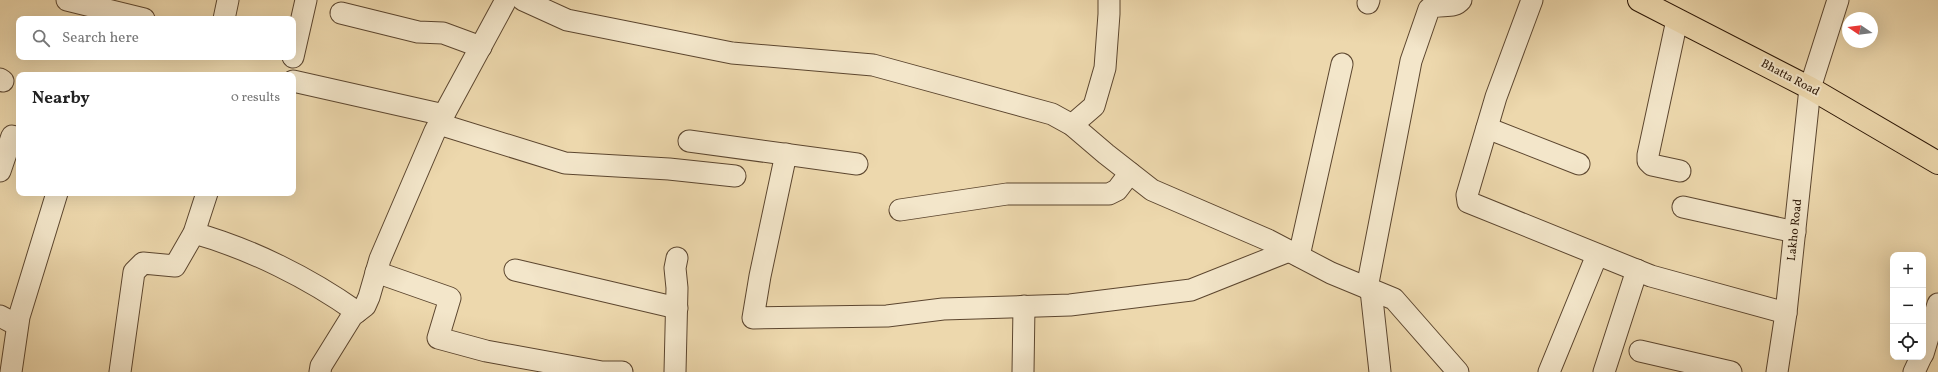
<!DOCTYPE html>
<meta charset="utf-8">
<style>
body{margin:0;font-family:Vollkorn,serif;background:#f6f6f6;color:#222}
.controls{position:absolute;right:12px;bottom:12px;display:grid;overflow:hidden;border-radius:8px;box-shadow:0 4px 16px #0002}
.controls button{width:36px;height:36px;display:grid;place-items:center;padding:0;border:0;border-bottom:1px solid #e0e0e0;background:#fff;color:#222;font:20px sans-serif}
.compass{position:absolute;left:1842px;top:12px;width:36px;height:36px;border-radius:50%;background:#fff;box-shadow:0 4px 16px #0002;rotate:283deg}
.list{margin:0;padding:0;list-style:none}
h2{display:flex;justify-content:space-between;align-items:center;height:52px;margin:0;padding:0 16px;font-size:17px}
h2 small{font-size:13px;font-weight:400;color:#767676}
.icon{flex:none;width:22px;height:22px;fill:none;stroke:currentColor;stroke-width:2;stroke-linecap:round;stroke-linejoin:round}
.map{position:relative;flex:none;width:1938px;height:372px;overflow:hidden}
.search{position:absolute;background:#fff;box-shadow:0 4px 16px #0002;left:16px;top:16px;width:280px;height:44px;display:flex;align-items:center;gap:10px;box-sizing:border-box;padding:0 14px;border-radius:8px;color:#767676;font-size:15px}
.panel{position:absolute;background:#fff;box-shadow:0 4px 16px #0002;left:16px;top:72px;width:280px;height:124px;border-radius:8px}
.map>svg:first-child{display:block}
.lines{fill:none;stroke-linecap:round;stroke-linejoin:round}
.minor-casing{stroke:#5c462f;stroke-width:23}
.major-casing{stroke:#2c1605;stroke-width:24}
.minor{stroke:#f3e6ca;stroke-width:21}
.major{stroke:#edd8ad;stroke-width:22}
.labels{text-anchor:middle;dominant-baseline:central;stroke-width:4;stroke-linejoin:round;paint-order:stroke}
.street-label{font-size:12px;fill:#2c1605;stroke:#f3e6ca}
</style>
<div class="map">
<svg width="1938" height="372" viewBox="0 0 1938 372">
<rect width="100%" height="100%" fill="#edd8ad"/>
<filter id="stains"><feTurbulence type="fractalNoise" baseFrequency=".005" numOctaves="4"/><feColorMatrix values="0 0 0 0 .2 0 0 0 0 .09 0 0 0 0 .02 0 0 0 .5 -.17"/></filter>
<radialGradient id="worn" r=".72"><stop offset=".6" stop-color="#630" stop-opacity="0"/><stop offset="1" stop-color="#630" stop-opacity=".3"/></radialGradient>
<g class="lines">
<defs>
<g id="minor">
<polyline points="67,0 144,19"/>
<polyline points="523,0 567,20 732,53 873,65 1052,114 1072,125 1106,154 1152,190 1268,240 1331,273 1394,299 1458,372"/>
<polyline points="1532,0 1496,97 1467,195 1468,202 1651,276 1786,313"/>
<polyline points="1368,3 1369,0"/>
<polyline points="341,13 418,32 443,33 481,47"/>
<polyline points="224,19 228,0"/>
<polyline points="1677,20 1648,155 1648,161 1652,165 1680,171"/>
<polyline points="293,57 306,0"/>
<polyline points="0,79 3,81"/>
<polyline points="293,81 444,115"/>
<polyline points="439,124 565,163 669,169 735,176"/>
<polyline points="1072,125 1094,106 1105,68 1109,14 1109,0"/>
<polyline points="1487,128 1579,164"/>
<polyline points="689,141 857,164"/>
<polyline points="786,154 760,276 753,318 887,316 943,309 1070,305 1191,290 1289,251"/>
<polyline points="0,171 12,136 19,138"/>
<polyline points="1683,207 1795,232"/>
<polyline points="900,210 1007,194 1109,194 1117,190 1130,173"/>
<path d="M194,233C251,249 309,278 357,312"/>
<polyline points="1299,256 1342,64"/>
<polyline points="515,270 677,308"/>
<polyline points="376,272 450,298 438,338 486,351 602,372 622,372"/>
<path d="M1367,288L1411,61L1429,9C1439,2 1453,10 1461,0"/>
<polyline points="1371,290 1380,372"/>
<polyline points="0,316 17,325"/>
<polyline points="1640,351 1731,372"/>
<polyline points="1923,354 1938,304"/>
<polyline points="11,372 19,317 57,193"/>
<polyline points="120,372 134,272 143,263 175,266 194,233 207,193"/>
<polyline points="320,372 321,366 352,316 365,306 369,297 380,259 435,131 506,0"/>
<polyline points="675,372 677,288 675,268 677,258"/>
<polyline points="1023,372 1024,306"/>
<polyline points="1549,372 1597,255"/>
<polyline points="1604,372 1637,270"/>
<polyline points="1777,372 1786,313 1810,88 1838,0"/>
<polyline points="1914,372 1921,357"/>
</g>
<polyline id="major" points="1639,0 1810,88 1938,163"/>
</defs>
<use href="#minor" class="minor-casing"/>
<use href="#major" class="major-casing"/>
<use href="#minor" class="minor"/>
<use href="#major" class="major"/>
</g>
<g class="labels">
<g class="street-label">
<text transform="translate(1790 78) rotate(28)">Bhatta Road</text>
<text transform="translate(1795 230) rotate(-84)">Lakho Road</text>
</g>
</g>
<rect width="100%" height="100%" filter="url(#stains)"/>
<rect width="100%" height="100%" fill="url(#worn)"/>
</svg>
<div class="controls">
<button>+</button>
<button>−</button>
<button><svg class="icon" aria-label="locate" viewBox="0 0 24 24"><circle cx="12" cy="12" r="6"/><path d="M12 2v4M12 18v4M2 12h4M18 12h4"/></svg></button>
</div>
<svg class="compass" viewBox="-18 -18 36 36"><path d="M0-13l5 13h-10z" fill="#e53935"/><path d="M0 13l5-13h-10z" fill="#767676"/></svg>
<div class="search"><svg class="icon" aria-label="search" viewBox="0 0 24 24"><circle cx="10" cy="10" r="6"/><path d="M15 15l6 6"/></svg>Search here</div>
<section class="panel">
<h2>Nearby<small>0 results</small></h2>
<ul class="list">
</ul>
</section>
</div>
